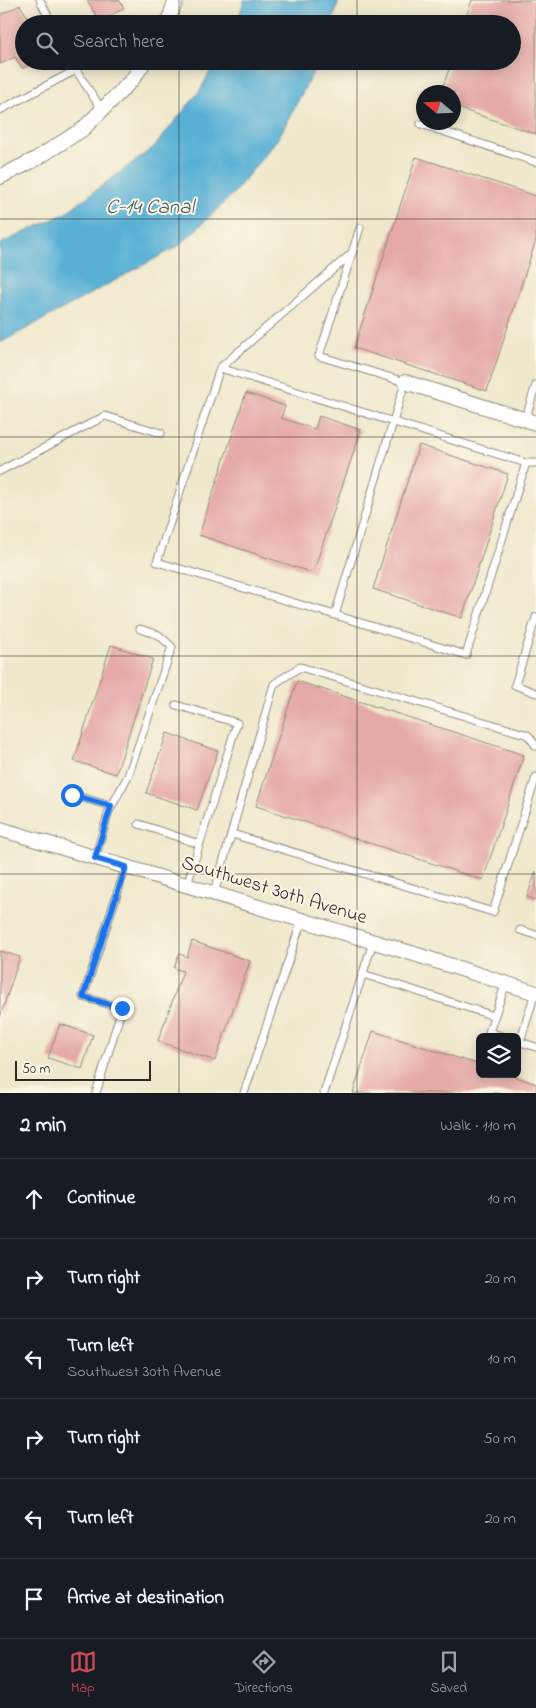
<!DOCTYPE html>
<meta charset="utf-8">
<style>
body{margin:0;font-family:"Indie Flower",sans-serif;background:#242831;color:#f1f3f6}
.controls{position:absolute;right:15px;bottom:15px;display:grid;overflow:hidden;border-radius:8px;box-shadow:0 2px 12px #0003}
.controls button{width:45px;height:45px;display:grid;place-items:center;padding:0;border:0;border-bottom:1px solid #363941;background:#171b24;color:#f1f3f6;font:25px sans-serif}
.compass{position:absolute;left:416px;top:85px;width:45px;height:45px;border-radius:50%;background:#171b24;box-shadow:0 2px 12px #0003;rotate:289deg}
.scale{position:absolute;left:15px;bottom:12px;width:136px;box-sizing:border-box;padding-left:5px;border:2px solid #2b2b2b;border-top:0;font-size:14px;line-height:18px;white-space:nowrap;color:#2b2b2b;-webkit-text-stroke:4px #fcf5e5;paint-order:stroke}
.stop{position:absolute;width:15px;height:15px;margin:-11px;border:4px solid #1a73e8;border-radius:50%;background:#fff}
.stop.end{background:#1a73e8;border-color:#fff;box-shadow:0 1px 5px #0008}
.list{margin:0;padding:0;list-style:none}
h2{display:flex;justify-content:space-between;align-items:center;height:65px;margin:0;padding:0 20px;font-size:21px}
h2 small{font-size:16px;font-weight:400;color:#9ea1a6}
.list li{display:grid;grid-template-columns:32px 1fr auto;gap:15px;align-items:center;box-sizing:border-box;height:80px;padding:0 20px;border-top:1px solid #363941}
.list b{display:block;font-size:19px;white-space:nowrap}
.list p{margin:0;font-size:16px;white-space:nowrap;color:#9ea1a6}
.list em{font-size:16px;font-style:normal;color:#9ea1a6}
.icon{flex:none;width:28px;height:28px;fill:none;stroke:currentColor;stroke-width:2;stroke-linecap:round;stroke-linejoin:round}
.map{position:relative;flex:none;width:536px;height:1093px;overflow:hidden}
.search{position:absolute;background:#171b24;box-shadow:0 2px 12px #0003;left:15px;right:15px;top:15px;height:55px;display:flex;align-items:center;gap:12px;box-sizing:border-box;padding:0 18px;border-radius:28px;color:#9ea1a6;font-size:19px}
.sheet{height:545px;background:#171b24}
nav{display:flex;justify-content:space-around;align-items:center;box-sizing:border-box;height:70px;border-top:1px solid #363941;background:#171b24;font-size:14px;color:#9ea1a6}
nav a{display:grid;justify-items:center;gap:2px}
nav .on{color:#d1495b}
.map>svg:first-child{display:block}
.water{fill:#58b0d5;stroke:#426e80}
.building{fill:#e5a9a6}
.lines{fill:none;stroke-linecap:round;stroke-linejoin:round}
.service-casing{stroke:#8d8a7c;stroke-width:9}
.minor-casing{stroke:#8d8a7c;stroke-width:16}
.service{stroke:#fff;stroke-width:7}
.minor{stroke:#fff;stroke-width:14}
.route{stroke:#1a73e8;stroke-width:6}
.grid{fill:none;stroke:#2b2b2b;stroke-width:1;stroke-opacity:0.55}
.labels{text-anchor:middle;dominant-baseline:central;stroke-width:4;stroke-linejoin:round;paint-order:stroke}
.street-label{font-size:20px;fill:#2b2b2b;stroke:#fcf5e5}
.water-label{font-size:21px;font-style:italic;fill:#3b5a66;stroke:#fcf5e5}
</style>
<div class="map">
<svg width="536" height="1093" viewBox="0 0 536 1093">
<rect width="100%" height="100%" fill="#fcf5e5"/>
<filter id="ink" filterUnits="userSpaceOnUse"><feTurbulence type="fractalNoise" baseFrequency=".02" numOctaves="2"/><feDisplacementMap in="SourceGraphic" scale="10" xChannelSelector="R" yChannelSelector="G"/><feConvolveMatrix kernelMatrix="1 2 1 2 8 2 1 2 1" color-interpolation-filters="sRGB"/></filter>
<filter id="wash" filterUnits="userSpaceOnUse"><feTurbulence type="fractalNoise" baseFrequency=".0096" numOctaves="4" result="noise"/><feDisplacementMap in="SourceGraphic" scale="20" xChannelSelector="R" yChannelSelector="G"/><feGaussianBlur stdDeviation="1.12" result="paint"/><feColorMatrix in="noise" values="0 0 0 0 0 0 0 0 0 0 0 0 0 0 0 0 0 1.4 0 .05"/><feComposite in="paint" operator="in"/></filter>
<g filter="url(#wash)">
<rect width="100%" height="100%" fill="#efe8cc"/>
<g class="water">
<polygon points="244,0 339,0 332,24 237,24"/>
<polygon points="216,61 319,61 279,137 233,194 180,245 0,343 0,244 64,214 154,147 199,92"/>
</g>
<g id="blocks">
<g class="building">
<polygon points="87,0 119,0 124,8 100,22"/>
<polygon points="472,0 536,0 536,134 454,107 454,92 441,92 452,61 512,61 512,24 464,24"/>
<polygon points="20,5 32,24 24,24 24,61 33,61 34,63 22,68 15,57 0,64 0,15"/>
<polygon points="416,157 536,196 536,240 487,391 354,348"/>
<polygon points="246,393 285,406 281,418 315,429 319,416 361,430 313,573 199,535"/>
<polygon points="419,445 508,474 462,618 373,589"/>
<polygon points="111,645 153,659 116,774 74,761"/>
<polygon points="297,681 524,755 483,880 256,806"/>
<polygon points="167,733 218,751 197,810 146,793"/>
<polygon points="536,871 536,900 527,897"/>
<polygon points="192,941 250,961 215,1061 158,1041 183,971 174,968 179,954 187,957"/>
<polygon points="0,951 20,957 0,1017"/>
<polygon points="60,1024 93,1035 82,1069 48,1058"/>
<polygon points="373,1031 480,1065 480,1074 507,1074 536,1084 536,1093 353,1093"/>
</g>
</g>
</g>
<g filter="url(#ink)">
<use href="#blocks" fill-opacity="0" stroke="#8d8a7c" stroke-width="1"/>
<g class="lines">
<defs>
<g id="service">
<polyline points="40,0 52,24"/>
<polyline points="72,61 76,70"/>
<polyline points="0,110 76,70 102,110"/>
<polyline points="421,124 536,162"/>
<polyline points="220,368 352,253"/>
<polyline points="525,420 536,385"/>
<polyline points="526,463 536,463"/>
<polyline points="0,471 105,416 161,433"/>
<polyline points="335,615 157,562 220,368 526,463 466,655 335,615 405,382 319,356 360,228"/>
<polyline points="536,617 515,685 536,693"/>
<polyline points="176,705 237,723 187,885"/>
<polyline points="73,795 111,806"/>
<polyline points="139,824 199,844"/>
<polyline points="232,834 493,912 536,777"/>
<polyline points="95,858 109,811 128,776 172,647 159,635 140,629"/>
<polyline points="214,894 274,684 300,667 528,735 536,746"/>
<polyline points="520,930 536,935"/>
<polyline points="363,974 494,1016"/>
<polyline points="504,1037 489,1032 506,983"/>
<polyline points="517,1041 536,1047"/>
<polyline points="520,1042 535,993"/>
<polyline points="96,1093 122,1008 83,997 126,867"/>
<polyline points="244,1093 302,920"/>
<polyline points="324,1093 373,942"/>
</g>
<g id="minor">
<polyline points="167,24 176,0"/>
<polyline points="0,177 36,159 83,129 132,80 145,61"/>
<polyline points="405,382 536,423"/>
<polyline points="0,829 411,953 536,993"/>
</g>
</defs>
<use href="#service" class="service-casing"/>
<use href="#minor" class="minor-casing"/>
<use href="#service" class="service"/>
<use href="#minor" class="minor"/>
</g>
</g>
<g class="lines" filter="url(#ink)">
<polyline class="route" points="72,795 111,806 95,858 126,867 83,997 122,1008"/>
</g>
<path class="grid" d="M179,0V24M357,0V24M179,61V1093M357,61V1093M0,219H536M0,437H536M0,656H536M0,874H536"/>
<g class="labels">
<g class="street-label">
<text transform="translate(274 891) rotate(17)">Southwest 30th Avenue</text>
</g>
<g class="water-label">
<text x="150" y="208">C-14 Canal</text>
</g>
</g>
</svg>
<div class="controls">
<button><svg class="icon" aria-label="layers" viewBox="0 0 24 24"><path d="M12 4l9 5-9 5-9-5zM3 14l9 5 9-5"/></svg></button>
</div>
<svg class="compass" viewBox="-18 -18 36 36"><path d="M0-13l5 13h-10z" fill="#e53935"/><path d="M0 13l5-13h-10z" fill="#9ea1a6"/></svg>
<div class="scale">50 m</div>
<div class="stop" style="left:72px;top:795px"></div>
<div class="stop end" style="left:122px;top:1008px"></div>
<div class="search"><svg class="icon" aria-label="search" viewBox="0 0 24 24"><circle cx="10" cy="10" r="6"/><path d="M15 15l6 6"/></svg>Search here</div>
</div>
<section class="sheet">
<h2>2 min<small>Walk · 110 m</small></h2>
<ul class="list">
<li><svg class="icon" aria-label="ahead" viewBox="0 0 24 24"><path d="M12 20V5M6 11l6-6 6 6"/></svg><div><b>Continue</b></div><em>10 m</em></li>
<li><svg class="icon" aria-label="right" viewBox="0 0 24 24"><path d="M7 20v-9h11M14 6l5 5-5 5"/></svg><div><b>Turn right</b></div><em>20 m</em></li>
<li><svg class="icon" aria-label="left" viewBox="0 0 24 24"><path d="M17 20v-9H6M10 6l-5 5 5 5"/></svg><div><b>Turn left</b><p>Southwest 30th Avenue</p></div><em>10 m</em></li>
<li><svg class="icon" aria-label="right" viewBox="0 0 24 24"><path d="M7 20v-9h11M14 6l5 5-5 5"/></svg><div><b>Turn right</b></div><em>50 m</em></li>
<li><svg class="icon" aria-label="left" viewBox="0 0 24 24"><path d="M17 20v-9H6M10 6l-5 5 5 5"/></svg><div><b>Turn left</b></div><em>20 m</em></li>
<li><svg class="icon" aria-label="arrive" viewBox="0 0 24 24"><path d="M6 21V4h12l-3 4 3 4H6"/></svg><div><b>Arrive at destination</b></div></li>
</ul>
</section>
<nav>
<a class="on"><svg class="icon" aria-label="map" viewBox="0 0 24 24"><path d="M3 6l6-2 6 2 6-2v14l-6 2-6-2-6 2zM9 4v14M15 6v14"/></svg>Map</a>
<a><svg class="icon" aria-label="directions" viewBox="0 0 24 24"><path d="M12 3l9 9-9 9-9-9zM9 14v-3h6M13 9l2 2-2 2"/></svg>Directions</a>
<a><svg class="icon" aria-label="saved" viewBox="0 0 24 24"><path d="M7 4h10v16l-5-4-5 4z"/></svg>Saved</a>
</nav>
